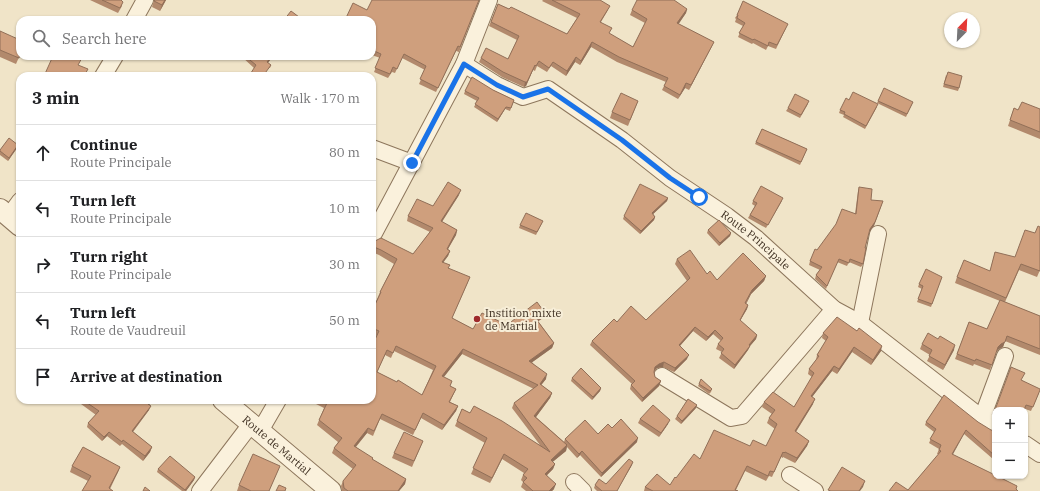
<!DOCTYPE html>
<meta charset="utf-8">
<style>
body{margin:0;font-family:"IBM Plex Serif",serif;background:#f2f2f2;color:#202124}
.controls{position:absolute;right:12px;bottom:12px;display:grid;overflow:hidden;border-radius:8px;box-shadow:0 1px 3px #0004}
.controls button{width:36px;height:36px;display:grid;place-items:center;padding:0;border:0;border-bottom:1px solid #e0e0e0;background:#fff;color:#202124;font:20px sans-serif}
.compass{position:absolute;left:944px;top:12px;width:36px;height:36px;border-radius:50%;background:#fff;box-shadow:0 1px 3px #0004;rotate:24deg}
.stop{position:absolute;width:12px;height:12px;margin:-9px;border:3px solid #1a73e8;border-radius:50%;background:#fff}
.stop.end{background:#1a73e8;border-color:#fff;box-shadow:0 1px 4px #0008}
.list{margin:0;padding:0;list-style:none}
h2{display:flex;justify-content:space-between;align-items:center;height:52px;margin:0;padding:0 16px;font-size:17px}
h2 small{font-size:13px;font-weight:400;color:#757577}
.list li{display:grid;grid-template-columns:26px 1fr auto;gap:12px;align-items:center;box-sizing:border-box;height:56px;padding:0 16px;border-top:1px solid #e0e0e0}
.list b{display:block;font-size:15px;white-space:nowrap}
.list p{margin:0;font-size:13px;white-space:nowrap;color:#757577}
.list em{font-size:13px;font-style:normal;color:#757577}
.icon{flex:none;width:22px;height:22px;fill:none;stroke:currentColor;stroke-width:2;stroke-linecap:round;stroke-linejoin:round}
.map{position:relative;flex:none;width:1040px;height:491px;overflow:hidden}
.search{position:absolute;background:#fff;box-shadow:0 1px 3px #0004;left:16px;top:16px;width:360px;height:44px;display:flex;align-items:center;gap:10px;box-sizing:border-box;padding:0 14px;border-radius:12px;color:#757577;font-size:15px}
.panel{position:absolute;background:#fff;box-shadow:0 1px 3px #0004;left:16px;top:72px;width:360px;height:332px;border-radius:12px}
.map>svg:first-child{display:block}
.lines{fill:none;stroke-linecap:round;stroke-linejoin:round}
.minor-casing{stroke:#8d765c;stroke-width:18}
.tertiary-casing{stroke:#8d765c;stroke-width:22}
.minor{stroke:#faf1dc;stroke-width:16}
.tertiary{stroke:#faf1dc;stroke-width:20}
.wall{fill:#b2896c;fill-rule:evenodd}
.shaded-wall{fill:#916f58}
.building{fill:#cf9f7d;stroke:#916f58;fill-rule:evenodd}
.route{stroke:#1a73e8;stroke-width:5}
.poi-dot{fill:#9e2a2b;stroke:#f7eed8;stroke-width:1.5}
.labels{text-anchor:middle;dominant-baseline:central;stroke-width:4;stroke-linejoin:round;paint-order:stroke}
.street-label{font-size:11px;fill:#3d2e20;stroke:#f7eed8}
.poi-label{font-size:11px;fill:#3d2e20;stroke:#f7eed8;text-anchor:start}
</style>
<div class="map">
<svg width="1040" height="491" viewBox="0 0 1040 491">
<rect width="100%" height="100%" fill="#f0e4c8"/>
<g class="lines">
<defs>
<g id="minor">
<polyline points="134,20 145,0"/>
<path id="s1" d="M464,64L497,85L523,97L548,89L622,140L670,178L727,216L756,238L834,309L860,323L982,418L995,426"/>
<polyline points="103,76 115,56"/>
<polyline points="372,148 412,163"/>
<polyline points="9,216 20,201"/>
<polyline points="372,237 464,64 489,0"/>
<polyline points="860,323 878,234"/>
<polyline points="662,376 731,418 742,416 834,309"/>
<polyline points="982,418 1005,356"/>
<polyline points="260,431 278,400"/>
<polyline points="1025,444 1040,454"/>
<polyline points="790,475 815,491"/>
<polyline points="574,482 583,491"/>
<polyline points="200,491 251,424"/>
</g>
<g id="tertiary">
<polyline points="0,209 20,226"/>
<path id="s2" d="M223,400L331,491"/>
</g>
</defs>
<use href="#minor" class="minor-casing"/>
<use href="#tertiary" class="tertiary-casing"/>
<use href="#minor" class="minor"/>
<use href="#tertiary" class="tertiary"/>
</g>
<g class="wall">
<polygon points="90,0 121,0 122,6 118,13"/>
<polygon points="154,0 166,0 160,11 152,7"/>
<polygon points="479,0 459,52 456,51 436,92 419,84 425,70 402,58 395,73 392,72 388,78 374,72 380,58 372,55 372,20 367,10"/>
<polygon points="543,0 600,0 608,10 601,22 609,34 633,47 645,23 630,15 632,10 687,9 686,13 678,24 714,42 712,46 689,90 685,88 678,99 662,90 666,82 617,62 591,47 580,65 575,62 566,76 551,66 547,72 537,66 535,71 533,70 526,86 524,87 502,77 479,62 481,58 508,59 517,40 489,26 498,4 509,9 567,34 577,18 542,1"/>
<polygon points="737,15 786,28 776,49 768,46 766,50 753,43 752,44 738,37 743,26 735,22 736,19 735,18"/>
<polygon points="0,31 20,55 16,64 0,57"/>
<polygon points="241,56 273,56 268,63 271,65 270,68 254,68"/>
<polygon points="946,75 959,88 958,91 943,87"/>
<polygon points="493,90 514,100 510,111 505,109 497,122 474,107 477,101 464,94 465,91"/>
<polygon points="849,100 877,107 865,129 843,117 844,115 839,113 840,110"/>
<polygon points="638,101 628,126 610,118 612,112"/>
<polygon points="878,101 913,102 906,117 877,103"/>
<polygon points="808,104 800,118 786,111 788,108"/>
<polygon points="1014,108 1018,110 1040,109 1040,139 1008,126"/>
<polygon points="762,129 807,149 800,165 755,144"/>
<polygon points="18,145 17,148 8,161 0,155 0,150"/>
<polygon points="859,187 871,200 874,226 869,231 865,248 863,264 861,267 849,262 847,266 837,262 826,289 815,279 816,275 820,270 809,265 810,261 817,250 855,214 858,191"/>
<path d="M459,195L442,222L457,230L456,235L448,249L450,251L448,256L443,262L448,268L468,282L452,318L473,329L507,325L543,318L538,321L554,343L552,348L532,362L546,379L541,385L552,393L550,398L536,417L564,442L565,439L598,434L612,428L637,442L601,477L580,455L577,458L567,447L566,451L552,462L555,464L553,469L547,475L554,489L552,491H526L521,487L523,482L521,480L523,475L524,473L502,459L490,483L471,474L485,443L455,426L462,409L470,413L540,445L512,408L514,403L534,389L462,354L443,377L450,386L456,389L450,402L458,406L456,411L442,430L421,418L413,435L380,419L373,436L367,433L356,447L372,459L406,479L405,484L399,491H342L341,486L343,481L353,469L332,453L334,448L338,442L317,425L324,408L308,400H372L377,336L372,334V311L378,297L380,292L394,264L379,255L372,252V241L413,254L430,232L407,221L408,216ZM394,351L433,370L422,395L377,372L385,355L391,358Z"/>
<polygon points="668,198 667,201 653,214 655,217 654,220 640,234 623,219 624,216"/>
<polygon points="753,201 782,201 766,228 748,218 755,206 752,204"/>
<polygon points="542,223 536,235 519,228 520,225"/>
<polygon points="708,230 731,233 730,236 719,246 707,233"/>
<polygon points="995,252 1040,270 1037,277 1019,270 1005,302 1040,316 1040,355 1005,341 1003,347 999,349 996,352 990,370 974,364 973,366 955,359 969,322 987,329 1000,301 955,283 957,277 990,271"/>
<polygon points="677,259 717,280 766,276 764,281 751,294 746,304 748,305 747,309 740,321 757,335 756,339 750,346 748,350 734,369 719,358 722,352 716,349 718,344 721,341 713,334 706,341 693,331 680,346 687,359 674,372 663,367 657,368 654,372 655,377 661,381 659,386 642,402 630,389 631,385 632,384 590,345 592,341 617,322 646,320 670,297 687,281 675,264"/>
<polygon points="942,277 931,307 917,302 922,289 918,287 919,284"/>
<polygon points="823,333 881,351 871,365 852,352 837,374 832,371 812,397 813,404 796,432 809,441 807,446 795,463 783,457 783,458 781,457 772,477 769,476 766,481 745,471 736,490 738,491 644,491 645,487 670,485 676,478 700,459 750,446 766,446 775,429 767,423 769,418 772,414 762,407 764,402 794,407 812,377 808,374 809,369 816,360 817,355 826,341 822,338"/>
<polygon points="922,344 954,350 943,370 927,361 930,355 920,349"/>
<polygon points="572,378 601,388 600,391 592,400 571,381"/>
<polygon points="1022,380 1039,393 1031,411 1025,409"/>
<polygon points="699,384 712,389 711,392 709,394 698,386"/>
<polygon points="944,395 995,454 993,459 964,434 908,490 939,454 937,454 939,449 929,443 934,432 925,425 926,422"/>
<polygon points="82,400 150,405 149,410 133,432 152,447 150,452 143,461 122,444 120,446 107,436 102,441 87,427 88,423 96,415 81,404"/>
<polygon points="696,408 681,424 675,419 677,416"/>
<polygon points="640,419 668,424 659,437 638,423"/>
<polygon points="423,441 412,467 392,458 394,453"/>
<polygon points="632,465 617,491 597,491 594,488 595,485 606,484"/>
<polygon points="72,466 120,467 118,472 110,489 88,481 70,472"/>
<polygon points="158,469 195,477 194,480 186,491 182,491 157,472"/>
<polygon points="277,472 269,491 237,491 239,485"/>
</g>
<g class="shaded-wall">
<polygon points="165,0 166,0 160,11 162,5"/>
<polygon points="687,9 686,13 676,28 677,23"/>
<polygon points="592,42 591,47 580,65 581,61"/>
<polygon points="714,42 712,46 689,90 691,85"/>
<polygon points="272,56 273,56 266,65 267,62"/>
<polygon points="576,57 575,62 566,76 567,71"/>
<polygon points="535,65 526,86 524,87 525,82"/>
<polygon points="686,83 685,88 678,99"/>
<polygon points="506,107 505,109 497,122 498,119"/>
<polygon points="18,145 17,148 8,161 9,158"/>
<polygon points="461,190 459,195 439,226 441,221"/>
<polygon points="668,198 667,201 651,216 652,213"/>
<polygon points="883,201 874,226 869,232 870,229"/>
<polygon points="655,217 654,220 640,234 641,231"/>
<polygon points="457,230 456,235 445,254 447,249"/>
<polygon points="731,233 730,236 719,246 720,243"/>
<polygon points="450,251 448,256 440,267 442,262"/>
<polygon points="766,276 764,281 751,294 744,308 752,290"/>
<polygon points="748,305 747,309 738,324 740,320"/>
<polygon points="545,313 543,318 534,324 536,319"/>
<polygon points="695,327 693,331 677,349 679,345"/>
<polygon points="715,330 713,334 706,341 708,337"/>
<polygon points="757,335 756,339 750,346 748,350 734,369 735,365 749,345"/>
<polygon points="1007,336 1003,347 999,349 996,352 998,347"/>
<polygon points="554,343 552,348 527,366 529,361"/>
<polygon points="955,345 954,350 943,370 945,365"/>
<polygon points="882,346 881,351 871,365 873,360"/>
<polygon points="854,347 852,352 837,374 839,369"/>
<polygon points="463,349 462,354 440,382 442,376"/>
<polygon points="689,355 687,359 674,372 675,368"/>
<polygon points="664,362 663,367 657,368 654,371 655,367 659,364"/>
<polygon points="834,366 832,371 809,401 811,396"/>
<polygon points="547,374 546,379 538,389 540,384"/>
<polygon points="661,381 659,386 642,402 643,398"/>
<polygon points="601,388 600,391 592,400 593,397"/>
<polygon points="552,393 550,398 533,421 534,416"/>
<polygon points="815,399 813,404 793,436 795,431"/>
<polygon points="152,400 153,400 147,408 148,404"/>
<polygon points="697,405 696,408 681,424 682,421"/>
<polygon points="151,406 149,410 130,435 132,431"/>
<polygon points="458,406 456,411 442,430 444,425"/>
<polygon points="670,420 668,424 659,437 661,433"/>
<polygon points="368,428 367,433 352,451 354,446"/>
<polygon points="966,430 964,434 951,458 952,454"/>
<polygon points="109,432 107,436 102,441 104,437"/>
<polygon points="638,438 637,442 601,477 602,473"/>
<polygon points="809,441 807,446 795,463 797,458"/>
<polygon points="567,445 566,451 549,465 551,460"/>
<polygon points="152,447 150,452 143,461 145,456"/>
<polygon points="582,451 580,455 577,458 579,454"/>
<polygon points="504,454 502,459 490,483 492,478"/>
<polygon points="633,462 632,465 616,491"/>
<polygon points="555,464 553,469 543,479 545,474"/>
<polygon points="120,467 118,472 108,491 109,488"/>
<polygon points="195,477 194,480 186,491 185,491"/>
<polygon points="406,479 405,484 399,491 398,491"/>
<polygon points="865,481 863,487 860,491 859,491"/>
<polygon points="556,484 554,489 552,491 549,491"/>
</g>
<g class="building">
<polygon points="102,0 121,0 123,2 120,8"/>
<polygon points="155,0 165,0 162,5 154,1"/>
<polygon points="372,0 479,0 460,47 458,46 438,88 420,79 426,66 404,54 397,69 393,67 390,74 375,68 381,54 372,50 372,20 345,20 353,3 367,10"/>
<polygon points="552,0 600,0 610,6 600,22 612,28 609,33 633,47 647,19 632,10 637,0 674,0 687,9 677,23 714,42 691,85 686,83 680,95 664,86 668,78 619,57 592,42 581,61 576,57 567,71 553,62 549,68 539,61 536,66 535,65 527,82 525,82 503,72 481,58 486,48 508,59 519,36 491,22 498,4 509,9 511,7 567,34 580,14"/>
<polygon points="743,1 788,24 777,45 769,42 768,46 754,39 753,40 739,33 745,23 737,18 738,15 737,15"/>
<polygon points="291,11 303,20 284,20"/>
<polygon points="334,17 339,20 332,20"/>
<polygon points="0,31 20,40 20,54 19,58 0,50"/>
<polygon points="53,56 83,56 78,65 88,69 84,76 44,76"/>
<polygon points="245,56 272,56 267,62 271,65 263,76 249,76 256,65"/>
<polygon points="948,72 962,76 959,88 944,84"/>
<polygon points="304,73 311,76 302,76"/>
<polygon points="472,77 493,90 514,100 511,108 506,107 498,119 475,104 479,98 465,91"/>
<polygon points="884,88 913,102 907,114 878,101"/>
<polygon points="853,92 878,104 866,126 844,114 845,112 840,110 846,98 849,100"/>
<polygon points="621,93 638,101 630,120 612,112"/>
<polygon points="795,94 809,101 801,115 788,108"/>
<polygon points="1022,102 1040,109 1040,132 1010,120 1014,108 1018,110"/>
<polygon points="762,129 807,149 801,162 756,142"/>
<polygon points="9,138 18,145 9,158 0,151 0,150"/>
<path d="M448,182L461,190L441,221L457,230L447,249L450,251L442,262L450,265L448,268L470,277L452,318L473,329L482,313L507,325L537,302L545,313L536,319L554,343L529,361L547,374L540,384L552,393L534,416L567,445L551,460L555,464L545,474L556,484L549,491H533L523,482L527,478L523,475L528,469L504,454L492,478L473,468L487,438L457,421L462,409L470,413L474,406L502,421L550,452L514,403L538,385L463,349L442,376L452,381L450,386L456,389L449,402L458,406L444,425L423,413L415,430L382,414L374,431L368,428L354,446L373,458L372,459L406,479L398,491H348L344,488L343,481L356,465L334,448L342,438L319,420L327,403L320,400H372V346L379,331L372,328V311L381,292H380L397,259L381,250L372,246V241H375L381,238L413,254L433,228L408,216L417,199L433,206ZM396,346L436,366L422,395L398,380L397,382L377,372L387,350L393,353Z"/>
<polygon points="640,184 668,198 652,213 655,217 641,231 624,216"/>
<polygon points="761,186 783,198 768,225 750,215 757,203 753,201"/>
<polygon points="859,187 872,189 871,200 883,201 875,222 870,229 865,248 866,248 863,264 850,259 849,263 839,259 827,286 816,275 822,267 810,261 815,249 817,250 836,224 842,209 856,214"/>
<polygon points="526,213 543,221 537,232 520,225"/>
<polygon points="719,220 731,233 720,243 708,230"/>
<polygon points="1038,226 1040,227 1040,271 1021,264 1006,298 957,277 964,260 990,271 995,252 1015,257 1025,230 1035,233"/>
<polygon points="690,250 707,274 710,271 717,280 743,253 766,276 752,290 745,303 748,305 740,320 757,335 749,345 750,346 735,365 721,353 724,349 718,344 723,338 715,330 708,337 695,327 679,345 689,355 675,368 664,362 659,364 655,367 654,372 655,377 661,381 643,398 631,385 635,381 592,341 614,319 617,322 631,306 646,320 670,297 690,278 677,259"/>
<polygon points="926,269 942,277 932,304 918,299 923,286 919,284"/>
<polygon points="1000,300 1040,316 1040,349 1007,336 1005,342 1001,344 998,347 992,365 976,359 975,361 957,354 969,322 987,329"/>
<polygon points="837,317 857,331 859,328 882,346 873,360 854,347 839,369 834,366 811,396 815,399 795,431 809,441 797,458 785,452 784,453 783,452 774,472 770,471 768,476 747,466 735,490 738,491 653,491 645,487 657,474 670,485 675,477 676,478 694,454 700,459 714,430 750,446 753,440 766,446 777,424 769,418 775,410 764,402 773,392 794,407 814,373 809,369 819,356 817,355 828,337 823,333"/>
<polygon points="928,333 938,339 940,336 955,345 945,365 929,356 932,350 922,344"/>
<polygon points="1011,367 1025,373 1021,380 1040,389 1040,390 1033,407 1026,405 1024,410 995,410"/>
<polygon points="581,368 601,388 593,397 572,378"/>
<polygon points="701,379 712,389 710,391 699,384"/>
<polygon points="944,395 978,422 991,430 995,431 995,454 994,455 966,430 952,454 995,475 995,476 997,476 1017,486 1016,489 1018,491 889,491 896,482 908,490 941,451 939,450 941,445 930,439 936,429 926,422"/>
<polygon points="688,399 697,405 682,421 677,416"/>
<polygon points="83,400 152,400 148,404 151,406 132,431 152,447 145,456 123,440 122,442 109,432 104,437 88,423 99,411"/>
<polygon points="653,405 670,420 661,433 640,419"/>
<polygon points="621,419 638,438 602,473 582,451 579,454 565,439 585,420 598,434 608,424 612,428"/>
<polygon points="404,432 423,441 414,461 394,453"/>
<polygon points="83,447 120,467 109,488 113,491 82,491 91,476 72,466"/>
<polygon points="253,454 280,466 269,491 251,491 239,485"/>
<polygon points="170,456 195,477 185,490 158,469"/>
<polygon points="629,459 633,462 617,491 602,491 595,485 599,479 606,484"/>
<polygon points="842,467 865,481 859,491 831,491 828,490"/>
<polygon points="279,485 286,488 285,491 276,491"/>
<polygon points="145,487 150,491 143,491"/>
</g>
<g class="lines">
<polyline class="route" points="412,163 464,64 497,85 523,97 548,89 622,140 670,178 699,197"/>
</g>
<circle class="poi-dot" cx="477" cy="319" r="4"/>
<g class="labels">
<g class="street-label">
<text stroke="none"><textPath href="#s1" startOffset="351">Route Principale</textPath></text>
<text stroke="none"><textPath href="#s2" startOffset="70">Route de Martial</textPath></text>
</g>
<g class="poi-label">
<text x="485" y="313">Instition mixte<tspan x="485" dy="13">de Martial</tspan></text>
</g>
</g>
</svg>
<div class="controls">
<button>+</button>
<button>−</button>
</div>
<svg class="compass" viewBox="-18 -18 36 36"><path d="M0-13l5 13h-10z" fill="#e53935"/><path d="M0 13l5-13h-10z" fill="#757577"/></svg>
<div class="stop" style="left:699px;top:197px"></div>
<div class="stop end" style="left:412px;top:163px"></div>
<div class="search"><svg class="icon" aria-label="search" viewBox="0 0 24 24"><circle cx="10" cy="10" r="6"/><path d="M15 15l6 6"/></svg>Search here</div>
<section class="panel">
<h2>3 min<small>Walk · 170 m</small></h2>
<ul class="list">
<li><svg class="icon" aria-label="ahead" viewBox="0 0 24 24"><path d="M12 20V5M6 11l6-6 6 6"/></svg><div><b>Continue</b><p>Route Principale</p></div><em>80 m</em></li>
<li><svg class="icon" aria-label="left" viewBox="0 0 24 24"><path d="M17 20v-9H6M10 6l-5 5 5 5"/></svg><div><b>Turn left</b><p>Route Principale</p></div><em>10 m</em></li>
<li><svg class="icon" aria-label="right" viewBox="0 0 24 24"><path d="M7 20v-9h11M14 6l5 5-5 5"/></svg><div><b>Turn right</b><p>Route Principale</p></div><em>30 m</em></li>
<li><svg class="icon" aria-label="left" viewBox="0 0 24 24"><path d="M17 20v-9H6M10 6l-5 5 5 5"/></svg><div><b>Turn left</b><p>Route de Vaudreuil</p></div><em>50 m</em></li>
<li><svg class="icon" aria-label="arrive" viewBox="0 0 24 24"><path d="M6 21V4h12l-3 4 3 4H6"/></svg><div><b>Arrive at destination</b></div></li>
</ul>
</section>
</div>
